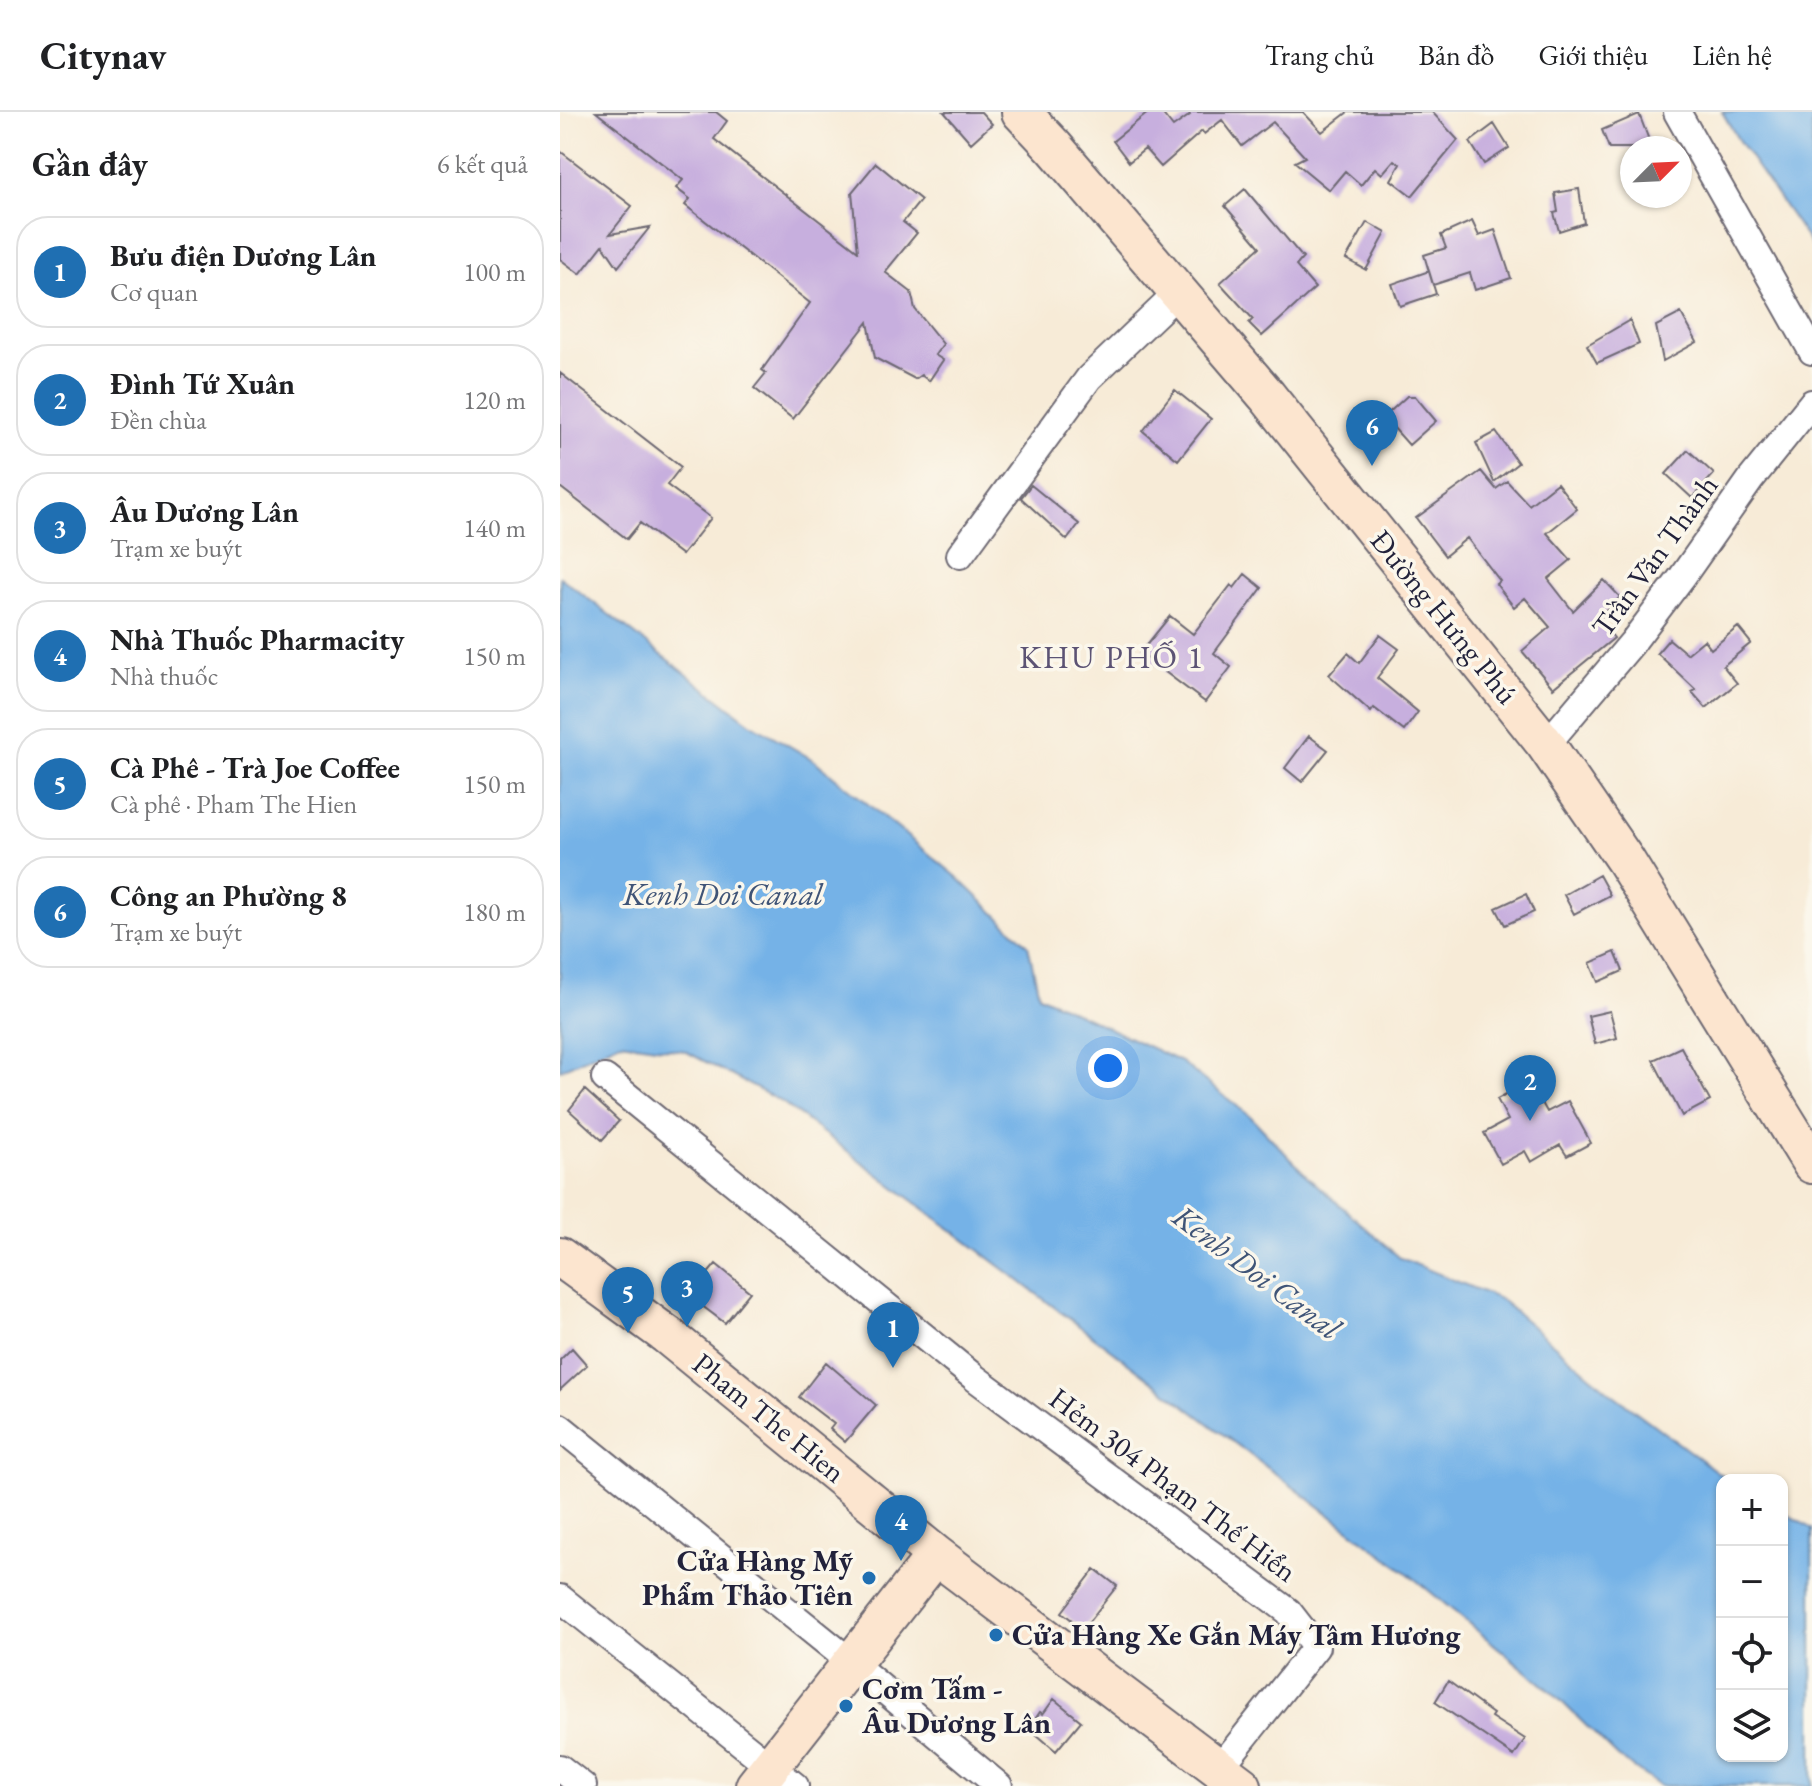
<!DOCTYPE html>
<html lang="vi">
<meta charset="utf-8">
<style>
:root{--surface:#fff;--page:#f2f2f2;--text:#202124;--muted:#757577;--line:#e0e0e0;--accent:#1f6fb2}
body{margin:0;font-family:"EB Garamond",serif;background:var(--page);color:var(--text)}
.controls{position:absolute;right:24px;bottom:24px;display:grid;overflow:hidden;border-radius:16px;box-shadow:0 2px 6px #0004}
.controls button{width:72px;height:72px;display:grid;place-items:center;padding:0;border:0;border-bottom:2px solid var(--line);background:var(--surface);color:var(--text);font:40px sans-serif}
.compass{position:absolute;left:1060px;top:24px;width:72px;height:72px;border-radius:50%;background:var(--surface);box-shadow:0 2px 6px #0004;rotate:66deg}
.you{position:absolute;left:548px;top:956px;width:28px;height:28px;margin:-20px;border:6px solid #fff;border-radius:50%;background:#1a73e8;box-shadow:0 0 0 12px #1a73e833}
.badge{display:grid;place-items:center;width:52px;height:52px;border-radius:50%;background:var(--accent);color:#fff;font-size:26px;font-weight:700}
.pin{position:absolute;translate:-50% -66px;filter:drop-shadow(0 2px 4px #0008)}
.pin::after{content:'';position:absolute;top:42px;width:28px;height:24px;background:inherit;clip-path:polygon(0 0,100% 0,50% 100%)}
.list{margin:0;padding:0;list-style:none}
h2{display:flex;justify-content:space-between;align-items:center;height:104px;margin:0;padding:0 32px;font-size:34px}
h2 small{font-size:26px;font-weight:400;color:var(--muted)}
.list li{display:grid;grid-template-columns:52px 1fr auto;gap:24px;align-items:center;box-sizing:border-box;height:112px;margin:0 16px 16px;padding:0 16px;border:2px solid var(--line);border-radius:32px}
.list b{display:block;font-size:30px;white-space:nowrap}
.list p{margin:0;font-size:26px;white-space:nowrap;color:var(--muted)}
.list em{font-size:26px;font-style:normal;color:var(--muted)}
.icon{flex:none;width:44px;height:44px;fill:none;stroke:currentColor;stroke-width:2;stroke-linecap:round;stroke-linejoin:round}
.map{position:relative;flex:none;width:1252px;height:1674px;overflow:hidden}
header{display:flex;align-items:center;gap:48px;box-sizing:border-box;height:112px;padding:0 40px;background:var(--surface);border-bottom:2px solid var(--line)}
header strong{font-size:38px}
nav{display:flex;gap:44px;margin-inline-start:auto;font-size:28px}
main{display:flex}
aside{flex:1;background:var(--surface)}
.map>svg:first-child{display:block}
.water{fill:#74b2e7;stroke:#4b6a91;stroke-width:2}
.building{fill:#c7afde}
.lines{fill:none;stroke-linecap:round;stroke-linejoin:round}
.street-casing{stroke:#6d6872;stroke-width:30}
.secondary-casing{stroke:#6d6872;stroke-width:42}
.street{stroke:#fff;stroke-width:26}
.secondary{stroke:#fce5cf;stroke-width:38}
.poi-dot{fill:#1f6fb2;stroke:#fbf7ec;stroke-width:3}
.labels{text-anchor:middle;stroke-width:7;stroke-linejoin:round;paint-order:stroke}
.street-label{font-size:30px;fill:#22223b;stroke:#fbf7ec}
.poi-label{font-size:30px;font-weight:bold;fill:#22223b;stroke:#fbf7ec;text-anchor:start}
.neighbourhood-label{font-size:32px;letter-spacing:2px;fill:#5c5374;stroke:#fbf7ec}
.water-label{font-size:32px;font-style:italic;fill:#3f5477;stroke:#fbf7ec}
</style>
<header>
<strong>Citynav</strong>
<nav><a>Trang chủ</a><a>Bản đồ</a><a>Giới thiệu</a><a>Liên hệ</a></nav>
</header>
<main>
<aside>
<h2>Gần đây<small>6 kết quả</small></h2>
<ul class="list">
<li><span class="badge">1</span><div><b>Bưu điện Dương Lân</b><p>Cơ quan</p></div><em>100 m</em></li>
<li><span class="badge">2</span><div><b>Đình Tứ Xuân</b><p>Đền chùa</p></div><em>120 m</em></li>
<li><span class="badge">3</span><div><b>Âu Dương Lân</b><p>Trạm xe buýt</p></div><em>140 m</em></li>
<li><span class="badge">4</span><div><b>Nhà Thuốc Pharmacity</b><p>Nhà thuốc</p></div><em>150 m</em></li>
<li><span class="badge">5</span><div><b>Cà Phê - Trà Joe Coffee</b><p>Cà phê · Pham The Hien</p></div><em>150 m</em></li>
<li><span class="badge">6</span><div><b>Công an Phường 8</b><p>Trạm xe buýt</p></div><em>180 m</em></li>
</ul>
</aside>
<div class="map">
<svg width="1252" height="1674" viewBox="0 0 1252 1674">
<rect width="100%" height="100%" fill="#fbf7ec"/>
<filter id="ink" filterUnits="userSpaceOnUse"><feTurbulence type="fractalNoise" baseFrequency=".0125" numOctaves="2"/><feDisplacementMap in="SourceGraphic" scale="16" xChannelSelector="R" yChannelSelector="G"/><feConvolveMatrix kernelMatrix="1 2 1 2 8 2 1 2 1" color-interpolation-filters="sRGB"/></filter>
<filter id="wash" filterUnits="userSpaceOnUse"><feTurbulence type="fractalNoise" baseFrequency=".006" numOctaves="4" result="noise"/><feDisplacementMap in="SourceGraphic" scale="32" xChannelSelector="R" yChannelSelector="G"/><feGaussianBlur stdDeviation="1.8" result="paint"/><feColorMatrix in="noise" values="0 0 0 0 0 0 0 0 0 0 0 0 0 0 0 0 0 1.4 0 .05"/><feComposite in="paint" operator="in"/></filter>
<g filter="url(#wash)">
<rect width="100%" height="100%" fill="#f7ebd7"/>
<path class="water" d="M 1162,0 L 1252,0 L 1252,134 L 1179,29 Z
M 0,465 L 189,610 L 255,649 L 396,764 L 468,833 L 479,883 L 621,950 L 691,1005 L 747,1064 L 840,1146 L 940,1187 L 1051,1281 L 1168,1368 L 1162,1368 L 1162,1644 L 1222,1644 L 1222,1399 L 1252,1417 L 1252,1674 L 1100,1674 L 1058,1645 L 993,1581 L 850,1463 L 222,990 L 125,939 L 60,930 L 0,958 Z"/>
<g id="blocks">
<path class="building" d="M 36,0 L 156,0 L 167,9 L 154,27 L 298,139 L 292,80 L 316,51 L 361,88 L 343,110 L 357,121 L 325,160 L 351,180 L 355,197 L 383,232 L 375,243 L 383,248 L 369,269 L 361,263 L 355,267 L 315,246 L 308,210 L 233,307 L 194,276 L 206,261 L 202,258 L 250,191 L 125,93 L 130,87 L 116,76 L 123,68 Z
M 384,0 L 421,0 L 432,12 L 411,31 Z
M 589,0 L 601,0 L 613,15 L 630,3 L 628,0 L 743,0 L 762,20 L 788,0 L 872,0 L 898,28 L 852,84 L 831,68 L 840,52 L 834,48 L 822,62 L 815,56 L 801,73 L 785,59 L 769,78 L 735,50 L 745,45 L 713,10 L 682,34 L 662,8 L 644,22 L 642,19 L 601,55 L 585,37 L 569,50 L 553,29 Z
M 1079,2 L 1092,36 L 1049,36 L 1042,18 Z
M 934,12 L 949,36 L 924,52 L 910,30 Z
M 0,39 L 72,94 L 50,122 L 90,115 L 58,155 L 43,133 L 20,162 L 0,147 Z
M 685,77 L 743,146 L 736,154 L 755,176 L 702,224 L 689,211 L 693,207 L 660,171 L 700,135 L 665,94 Z
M 1019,77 L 1024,111 L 999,119 L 994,101 L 998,100 L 995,81 Z
M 912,109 L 919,124 L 935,118 L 951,166 L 915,178 L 910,161 L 873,173 L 864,143 L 886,136 L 881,123 Z
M 807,110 L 826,121 L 806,158 L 786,147 Z
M 869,159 L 876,182 L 840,194 L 832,172 Z
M 1121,201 L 1137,230 L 1103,249 L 1096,214 Z
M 1070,208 L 1079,232 L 1037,251 L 1027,233 Z
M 0,261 L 121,355 L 107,373 L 151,406 L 122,443 L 80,411 L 67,427 L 0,375 Z
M 615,278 L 651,307 L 618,348 L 583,319 Z
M 847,284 L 855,284 L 876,309 L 849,333 L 824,305 Z
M 936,320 L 958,351 L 934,370 L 916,331 Z
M 1128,338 L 1154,362 L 1132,386 L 1106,362 Z
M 921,359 L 936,377 L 947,369 L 969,393 L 997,371 L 1017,397 L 987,421 L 1011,448 L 988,467 L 1013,499 L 1044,468 L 1060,485 L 1039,507 L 1054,526 L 993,576 L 962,539 L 990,515 L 965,486 L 954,495 L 936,472 L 940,469 L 907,426 L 885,444 L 856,406 Z
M 471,373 L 519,412 L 507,428 L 461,386 Z
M 685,462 L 702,476 L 654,541 L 671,555 L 645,590 L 580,541 L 610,504 L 633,522 L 671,473 L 674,476 Z
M 1178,515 L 1191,531 L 1163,554 L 1177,571 L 1146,596 L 1132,580 L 1136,578 L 1097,541 L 1109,527 L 1127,542 L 1144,528 L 1151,537 Z
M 820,523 L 839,537 L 817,566 L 858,600 L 844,619 L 814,596 L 811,600 L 769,563 L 788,541 L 799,551 Z
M 749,624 L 768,638 L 742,670 L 725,656 Z
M 1039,763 L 1050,783 L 1014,802 L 1004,783 Z
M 966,782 L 974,800 L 945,813 L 936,796 Z
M 1055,840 L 1063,859 L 1038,870 L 1030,851 Z
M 1050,899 L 1057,926 L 1035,932 L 1028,904 Z
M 1121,935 L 1150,989 L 1122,1004 L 1093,948 Z
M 970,969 L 987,1000 L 1008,989 L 1031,1031 L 1007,1044 L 1000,1033 L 971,1050 L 965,1039 L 941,1052 L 924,1021 L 948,1008 L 937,987 Z
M 25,978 L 59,1009 L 42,1028 L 9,998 Z
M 156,1152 L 190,1180 L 165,1211 L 129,1184 Z
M 12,1236 L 27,1253 L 0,1278 L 0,1248 Z
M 266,1250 L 316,1293 L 285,1330 L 270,1317 L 274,1312 L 239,1285 Z
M 535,1457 L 557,1474 L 523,1517 L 502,1500 Z
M 888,1569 L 933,1602 L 931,1605 L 965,1627 L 954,1644 L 875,1590 Z
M 494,1587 L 521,1609 L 496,1639 L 469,1616 L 480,1600 L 483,1602 Z"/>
</g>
</g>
<g filter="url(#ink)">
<use href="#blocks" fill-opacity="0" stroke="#6d6872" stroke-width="2"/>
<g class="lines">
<g class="street-casing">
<path id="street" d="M 1117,0 L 1252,239
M 400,443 L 529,266 L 619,180
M 986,633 L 1072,531 L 1122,465 L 1191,367 L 1252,291
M 45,966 L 415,1266 L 728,1499 L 756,1535 L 659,1657
M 0,1315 L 292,1551 L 439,1674
M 0,1486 L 235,1674
M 0,1656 L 23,1674"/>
</g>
<g class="secondary-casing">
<path id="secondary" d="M 461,0 L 494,35 L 707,284 L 986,633 L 1065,748 L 1252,1052
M 0,1145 L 107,1223 L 376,1443 L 682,1674
M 195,1674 L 376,1443"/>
</g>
<use href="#street" class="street"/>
<use href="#secondary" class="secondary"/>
</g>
</g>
<g class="poi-dot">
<circle cx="309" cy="1466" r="8"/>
<circle cx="436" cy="1523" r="8"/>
<circle cx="286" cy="1594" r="8"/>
</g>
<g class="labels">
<g class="street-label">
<text transform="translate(1095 444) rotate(-54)" y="10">Trần Văn Thành</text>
<text transform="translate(884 505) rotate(51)" y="10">Đường Hưng Phú</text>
<text transform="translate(209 1306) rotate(39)" y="10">Pham The Hien</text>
<text transform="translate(613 1373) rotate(37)" y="10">Hẻm 304 Phạm Thế Hiển</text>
</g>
<g class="poi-label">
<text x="293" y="1459" text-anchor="end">Cửa Hàng Mỹ<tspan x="293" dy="34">Phẩm Thảo Tiên</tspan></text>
<text x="452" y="1533">Cửa Hàng Xe Gắn Máy Tâm Hương</text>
<text x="302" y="1587">Cơm Tấm -<tspan x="302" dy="34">Âu Dương Lân</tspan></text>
</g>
<g class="neighbourhood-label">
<text x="552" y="556">KHU PHỐ 1</text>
</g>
<g class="water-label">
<text x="163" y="793">Kenh Doi Canal</text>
<text transform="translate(697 1160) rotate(37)" y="11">Kenh Doi Canal</text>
</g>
</g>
</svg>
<div class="controls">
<button>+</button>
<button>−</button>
<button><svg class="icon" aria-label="locate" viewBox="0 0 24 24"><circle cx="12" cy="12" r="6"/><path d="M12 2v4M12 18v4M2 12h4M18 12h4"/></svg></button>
<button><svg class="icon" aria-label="layers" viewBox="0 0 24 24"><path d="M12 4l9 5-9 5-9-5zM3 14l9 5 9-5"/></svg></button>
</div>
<svg class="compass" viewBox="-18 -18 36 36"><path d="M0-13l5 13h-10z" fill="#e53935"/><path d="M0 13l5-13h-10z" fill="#757577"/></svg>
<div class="you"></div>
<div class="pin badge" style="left:333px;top:1256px">1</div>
<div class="pin badge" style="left:970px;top:1009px">2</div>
<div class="pin badge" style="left:127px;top:1215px">3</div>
<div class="pin badge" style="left:341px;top:1449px">4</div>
<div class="pin badge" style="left:68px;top:1221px">5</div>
<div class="pin badge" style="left:812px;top:354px">6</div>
</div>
</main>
